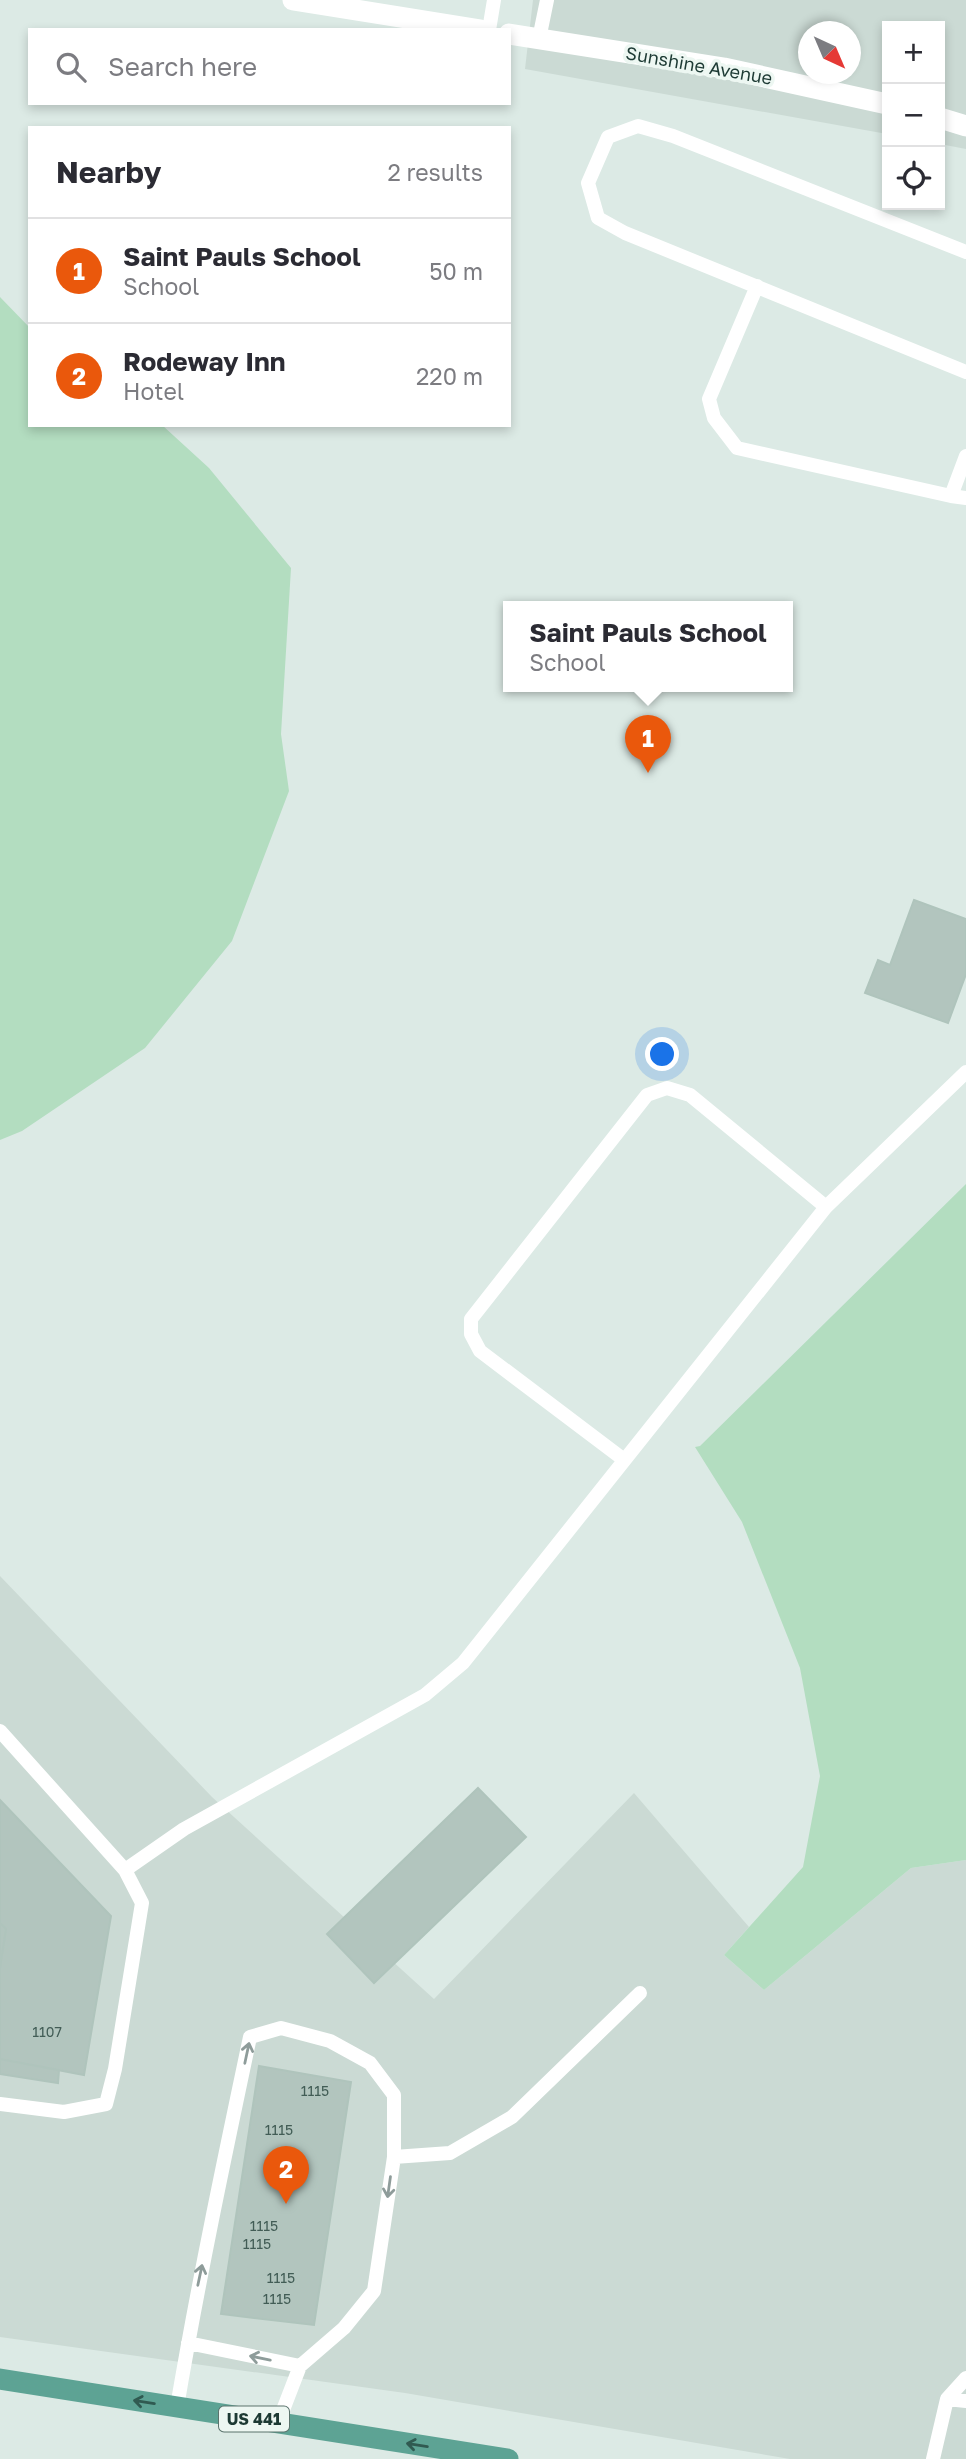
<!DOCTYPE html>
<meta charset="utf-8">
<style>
:root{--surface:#fff;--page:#f2f2f3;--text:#2b2b33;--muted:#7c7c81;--line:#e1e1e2;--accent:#ea580c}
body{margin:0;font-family:"Golos Text",sans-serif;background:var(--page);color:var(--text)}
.controls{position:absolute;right:21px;top:21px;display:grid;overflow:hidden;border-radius:0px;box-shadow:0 4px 10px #0003}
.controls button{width:63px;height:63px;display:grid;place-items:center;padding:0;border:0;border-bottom:2px solid var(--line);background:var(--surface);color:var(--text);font:35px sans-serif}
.compass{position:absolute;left:798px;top:21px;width:63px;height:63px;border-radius:50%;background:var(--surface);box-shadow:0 4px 10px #0003;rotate:136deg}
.you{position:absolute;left:663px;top:1055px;width:24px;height:24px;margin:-18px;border:5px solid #fff;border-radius:50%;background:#1a73e8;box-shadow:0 0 0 10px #1a73e833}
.badge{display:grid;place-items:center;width:46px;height:46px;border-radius:50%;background:var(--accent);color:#fff;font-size:23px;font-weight:700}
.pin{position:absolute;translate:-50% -58px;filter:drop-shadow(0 2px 4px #0008)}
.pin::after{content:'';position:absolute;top:37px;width:24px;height:21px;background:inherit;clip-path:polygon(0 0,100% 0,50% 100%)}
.popup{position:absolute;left:503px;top:601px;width:290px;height:91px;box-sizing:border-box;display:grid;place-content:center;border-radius:0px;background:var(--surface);filter:drop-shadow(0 2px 5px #0005);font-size:23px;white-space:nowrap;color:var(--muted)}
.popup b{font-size:26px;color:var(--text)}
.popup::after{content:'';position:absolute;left:50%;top:100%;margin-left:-14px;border:14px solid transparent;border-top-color:var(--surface)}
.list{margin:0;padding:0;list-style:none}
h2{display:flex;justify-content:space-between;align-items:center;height:91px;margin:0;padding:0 28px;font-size:30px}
h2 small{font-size:23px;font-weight:400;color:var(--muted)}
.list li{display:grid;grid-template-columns:46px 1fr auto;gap:21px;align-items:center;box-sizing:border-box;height:105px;padding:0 28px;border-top:2px solid var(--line)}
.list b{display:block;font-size:26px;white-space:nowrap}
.list p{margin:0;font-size:23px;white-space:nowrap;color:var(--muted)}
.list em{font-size:23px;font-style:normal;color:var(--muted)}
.icon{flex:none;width:38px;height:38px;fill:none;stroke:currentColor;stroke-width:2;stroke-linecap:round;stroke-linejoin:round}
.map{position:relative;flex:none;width:966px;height:2459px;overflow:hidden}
.search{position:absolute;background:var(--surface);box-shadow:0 4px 10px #0003;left:28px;top:28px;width:483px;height:77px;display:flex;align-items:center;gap:18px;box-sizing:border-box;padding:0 24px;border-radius:0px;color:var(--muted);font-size:26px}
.panel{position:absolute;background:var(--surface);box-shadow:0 4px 10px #0003;left:28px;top:126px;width:483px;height:301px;border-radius:0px}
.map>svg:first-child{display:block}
.built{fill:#cbdad4;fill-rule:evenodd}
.green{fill:#b3ddc0}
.building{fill:#b2c5be;stroke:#afc4bc;stroke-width:2}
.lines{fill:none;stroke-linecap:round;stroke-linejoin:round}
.lane{stroke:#fff;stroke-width:14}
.street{stroke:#fff;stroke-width:21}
.primary{stroke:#5da394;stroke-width:21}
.oneway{stroke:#8e9c9a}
.oneway2{stroke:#305a51}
.labels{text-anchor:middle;stroke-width:7;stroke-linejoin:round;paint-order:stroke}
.number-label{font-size:14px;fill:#425d56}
.shield{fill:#edf7f2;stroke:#5b736d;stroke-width:2}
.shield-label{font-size:16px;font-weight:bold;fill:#1d3a34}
.street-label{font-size:18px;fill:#1d3a34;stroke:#edf7f2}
</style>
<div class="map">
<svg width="966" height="2459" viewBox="0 0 966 2459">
<rect width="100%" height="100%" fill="#dceae5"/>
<path class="built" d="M 533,0 L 966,0 L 966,149 L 940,144 L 940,26 L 887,26 L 887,134 L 525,69 ZM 808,32 L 850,32 L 850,74 L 808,74 Z
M 0,1576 L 212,1797 L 434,1999 L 634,1793 L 749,1927 L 724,1955 L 764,1990 L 911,1868 L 966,1860 L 966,2459 L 790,2459 L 405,2393 L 0,2337 Z"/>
<path class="green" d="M 0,297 L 30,328 L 30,425 L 162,425 L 209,468 L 291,568 L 281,734 L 289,791 L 232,941 L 145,1048 L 22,1131 L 0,1140 Z
M 966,1184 L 966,1860 L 911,1868 L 764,1990 L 724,1955 L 803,1867 L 820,1776 L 800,1668 L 742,1522 L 695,1447 L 700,1446 Z"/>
<path class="building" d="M 914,900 L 966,919 L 966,974 L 948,1023 L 865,993 L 878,960 L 890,965 Z
M 478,1788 L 526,1837 L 374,1983 L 327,1934 Z
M 0,1800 L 111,1916 L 84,2075 L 0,2059 L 0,1968 L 6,1929 L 0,1923 Z
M 0,1923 L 6,1929 L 0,1968 Z
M 0,2059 L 59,2070 L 58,2083 L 0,2074 Z
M 259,2066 L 351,2082 L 314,2325 L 221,2314 Z"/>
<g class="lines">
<path class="lane" d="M 489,30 L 494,0
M 539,39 L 547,0
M 966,252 L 673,136 L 638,126 L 608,137 L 588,183 L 598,218 L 625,233 L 966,372
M 757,286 L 709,399 L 714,418 L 737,448 L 951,496 L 966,456
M 951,496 L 966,498
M 623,1459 L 480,1351 L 471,1334 L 471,1319 L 647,1095 L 667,1088 L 690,1095 L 826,1207
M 0,1731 L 125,1870 L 142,1903 L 115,2069 L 106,2104 L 64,2112 L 0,2104
M 125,1870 L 184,1829 L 425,1695 L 463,1663 L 826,1207 L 966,1072
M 394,2157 L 450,2153 L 512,2117 L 640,1993
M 947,2399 L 966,2378
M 177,2407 C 198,2283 224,2160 250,2037 L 281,2028 L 330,2041 L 370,2063 L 394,2095 L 394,2157 L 374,2291 L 344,2328 L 300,2366 L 188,2343
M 278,2423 L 300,2366
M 933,2459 L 947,2399 L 966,2401"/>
<path class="street" d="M 293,0 L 481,30
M 509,34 L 724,68 L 887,104
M 940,118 L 966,126"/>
<path class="primary" d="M 0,2379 L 508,2459"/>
</g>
<defs><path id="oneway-shaft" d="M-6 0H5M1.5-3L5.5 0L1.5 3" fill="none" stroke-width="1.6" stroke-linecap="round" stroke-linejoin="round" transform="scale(1.75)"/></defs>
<g class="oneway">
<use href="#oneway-shaft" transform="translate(247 2053) rotate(-78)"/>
<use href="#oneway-shaft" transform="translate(389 2187) rotate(98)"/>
<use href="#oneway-shaft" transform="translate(200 2275) rotate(-78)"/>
<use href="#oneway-shaft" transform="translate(260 2358) rotate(-168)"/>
</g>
<g class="oneway2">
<use href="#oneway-shaft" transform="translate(144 2402) rotate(-171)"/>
<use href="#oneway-shaft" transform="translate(417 2445) rotate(-171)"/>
</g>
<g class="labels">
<g class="number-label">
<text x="47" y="2037">1107</text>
<text x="315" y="2096">1115</text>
<text x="279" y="2135">1115</text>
<text x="264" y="2231">1115</text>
<text x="257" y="2249">1115</text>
<text x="281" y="2283">1115</text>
<text x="277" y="2304">1115</text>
</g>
<rect class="shield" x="219" y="2406.5" width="70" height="25" rx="5"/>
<g class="shield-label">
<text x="254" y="2425">US 441</text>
</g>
<g class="street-label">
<text transform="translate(699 66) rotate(10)" y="6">Sunshine Avenue</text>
</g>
</g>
</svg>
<div class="controls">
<button>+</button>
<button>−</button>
<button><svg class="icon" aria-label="locate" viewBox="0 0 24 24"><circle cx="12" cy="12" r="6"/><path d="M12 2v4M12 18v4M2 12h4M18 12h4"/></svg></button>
</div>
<svg class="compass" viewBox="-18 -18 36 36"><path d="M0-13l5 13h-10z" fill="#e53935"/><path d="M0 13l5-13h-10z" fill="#7c7c81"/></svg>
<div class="you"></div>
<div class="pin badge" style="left:648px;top:773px">1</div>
<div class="popup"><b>Saint Pauls School</b>School</div>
<div class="pin badge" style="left:286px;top:2204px">2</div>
<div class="search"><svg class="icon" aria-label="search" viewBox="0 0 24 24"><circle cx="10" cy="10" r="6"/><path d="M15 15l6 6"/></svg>Search here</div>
<section class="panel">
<h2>Nearby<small>2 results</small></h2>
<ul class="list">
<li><span class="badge">1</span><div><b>Saint Pauls School</b><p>School</p></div><em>50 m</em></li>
<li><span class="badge">2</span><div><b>Rodeway Inn</b><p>Hotel</p></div><em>220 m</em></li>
</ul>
</section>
</div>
